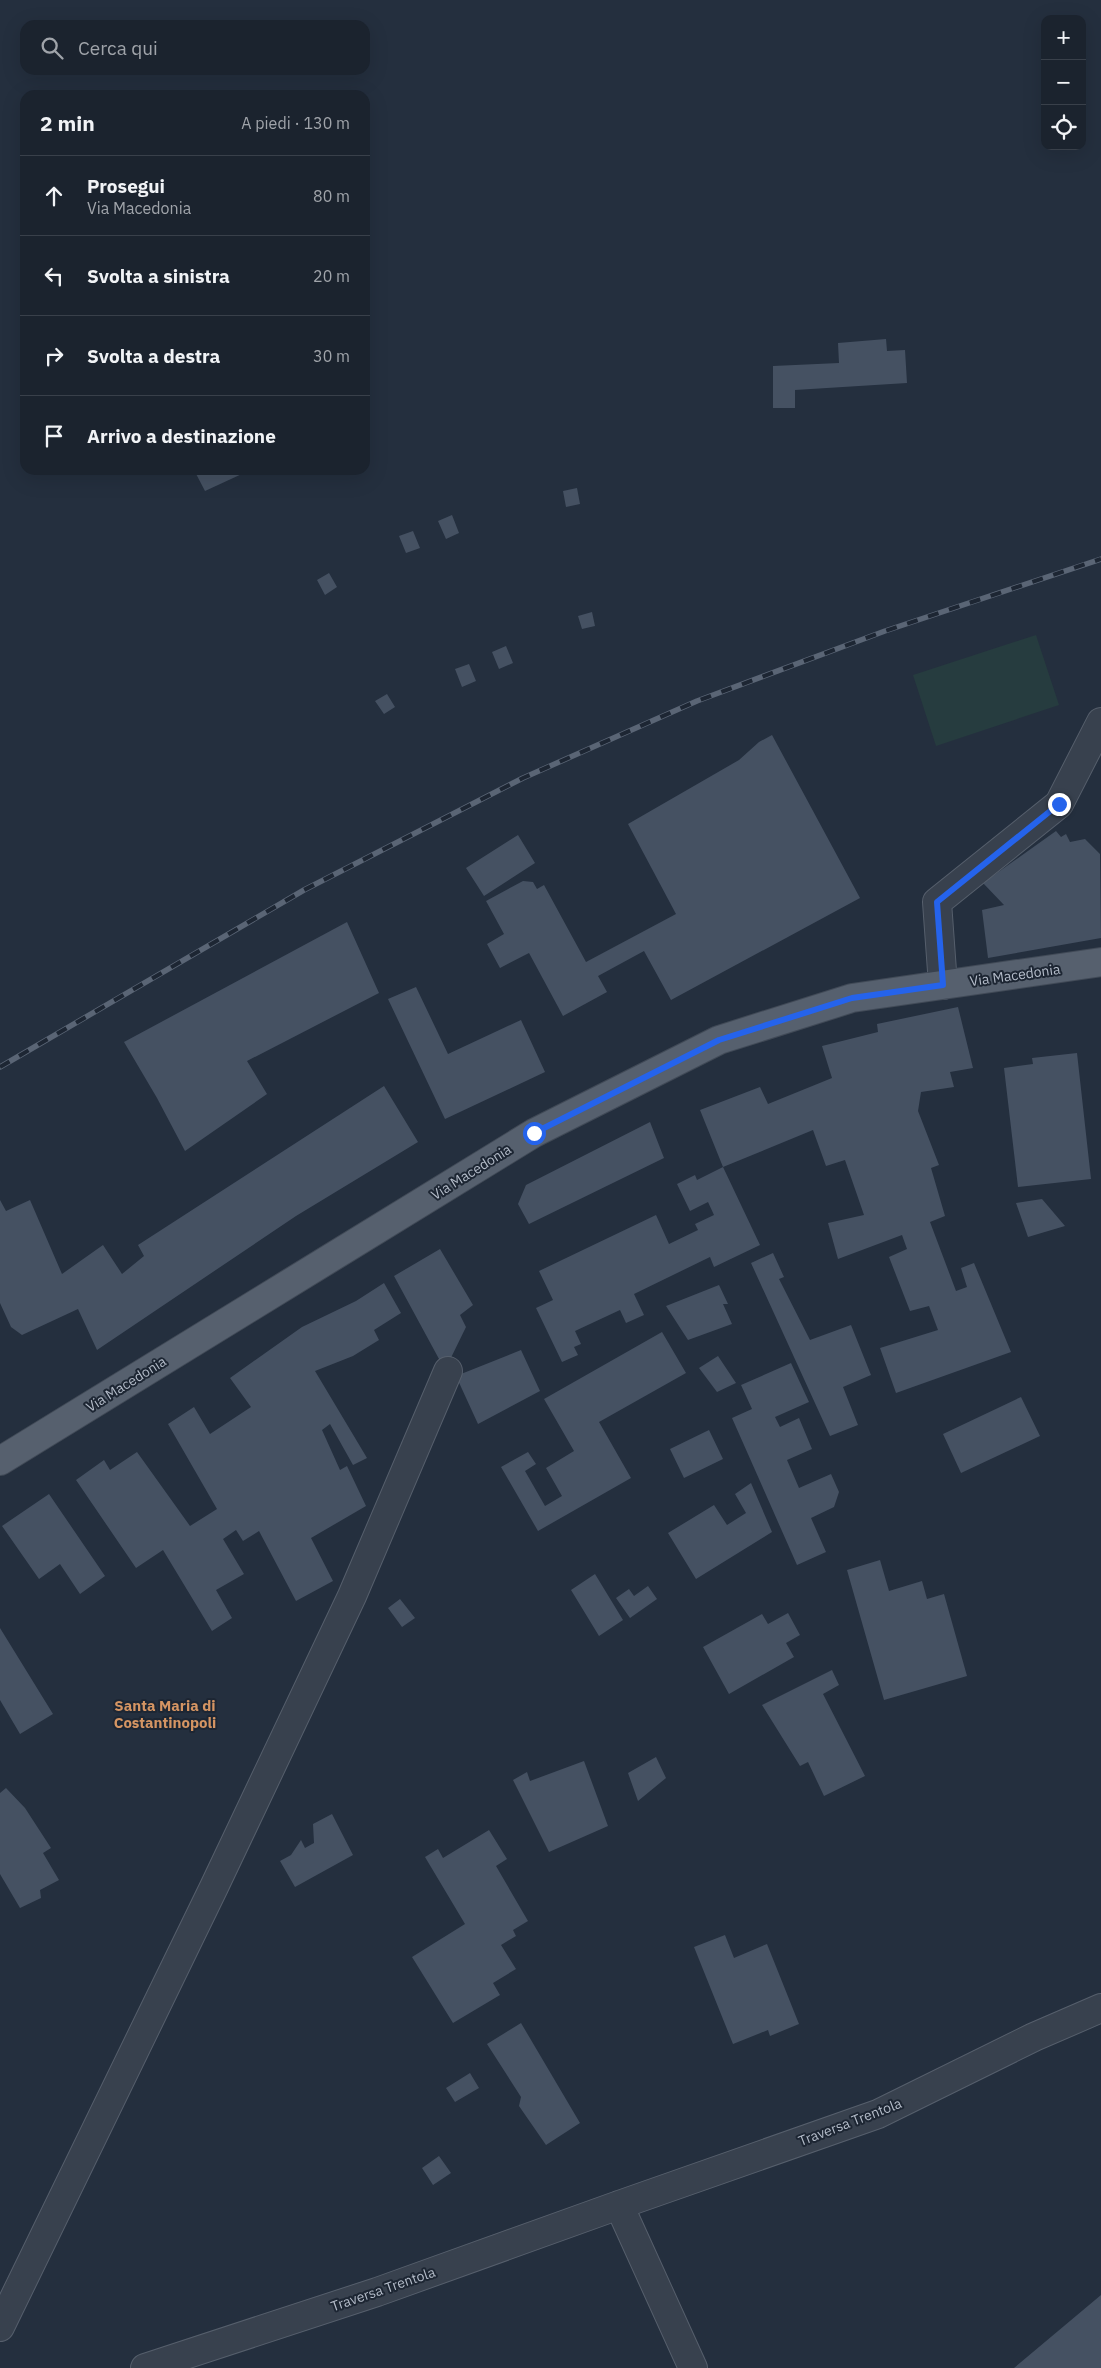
<!DOCTYPE html>
<html lang="it">
<meta charset="utf-8">
<style>
:root{--surface:#1b232e;--page:#282f3a;--text:#f1f3f6;--muted:#a0a4aa;--line:#39404a}
body{margin:0;font-family:"IBM Plex Sans",sans-serif;background:var(--page);color:var(--text)}
.controls{position:absolute;right:15px;top:15px;display:grid;overflow:hidden;border-radius:10px;box-shadow:0 5px 20px #0002}
.controls button{width:45px;height:45px;display:grid;place-items:center;padding:0;border:0;border-bottom:1px solid var(--line);background:var(--surface);color:var(--text);font:25px sans-serif}
.stop{position:absolute;width:15px;height:15px;margin:-11px;border:4px solid #2563eb;border-radius:50%;background:#fff}
.stop.end{background:#2563eb;border-color:#fff;box-shadow:0 1px 5px #0008}
.list{margin:0;padding:0;list-style:none}
h2{display:flex;justify-content:space-between;align-items:center;height:65px;margin:0;padding:0 20px;font-size:21px}
h2 small{font-size:16px;font-weight:400;color:var(--muted)}
.list li{display:grid;grid-template-columns:32px 1fr auto;gap:15px;align-items:center;box-sizing:border-box;height:80px;padding:0 20px;border-top:1px solid var(--line)}
.list b{display:block;font-size:19px;white-space:nowrap}
.list p{margin:0;font-size:16px;white-space:nowrap;color:var(--muted)}
.list em{font-size:16px;font-style:normal;color:var(--muted)}
.icon{flex:none;width:28px;height:28px;fill:none;stroke:currentColor;stroke-width:2;stroke-linecap:round;stroke-linejoin:round}
.map{position:relative;flex:none;width:1101px;height:2368px;overflow:hidden}
.search{position:absolute;background:var(--surface);box-shadow:0 5px 20px #0002;left:20px;top:20px;width:350px;height:55px;display:flex;align-items:center;gap:12px;box-sizing:border-box;padding:0 18px;border-radius:15px;color:var(--muted);font-size:19px}
.panel{position:absolute;background:var(--surface);box-shadow:0 5px 20px #0002;left:20px;top:90px;width:350px;height:385px;border-radius:15px}
.map>svg:first-child{display:block}
.green{fill:#263c3f}
.building{fill:#455162}
.lines{fill:none;stroke-linecap:round;stroke-linejoin:round}
.minor-casing{stroke:#565f6c;stroke-width:30}
.major-casing{stroke:#414a57;stroke-width:30}
.minor{stroke:#38414e;stroke-width:28}
.major{stroke:#56606e;stroke-width:28}
.rail-casing{stroke:#5a6575;stroke-width:5.5}
.rail{stroke:#1d2633;stroke-width:4;stroke-dasharray:11;stroke-linecap:butt}
.route{stroke:#2563eb;stroke-width:6}
.labels{text-anchor:middle;stroke-width:4;stroke-linejoin:round;paint-order:stroke}
.street-label{font-size:14px;fill:#b4bcc9;stroke:#1d2633}
.neighbourhood-label{font-size:15px;font-weight:bold;fill:#d59563;stroke:#1d2633}
</style>
<div class="map">
<svg width="1101" height="2368" viewBox="0 0 1101 2368">
<rect width="100%" height="100%" fill="#242f3e"/>
<path class="green" d="M 1036,635 L 1059,705 L 936,746 L 913,675 Z"/>
<path class="building" d="M 886,339 L 887,351 L 905,350 L 907,383 L 795,390 L 795,408 L 773,408 L 773,366 L 839,363 L 838,343 Z
M 194,470 L 242,470 L 244,473 L 205,491 Z
M 577,488 L 580,504 L 566,507 L 563,491 Z
M 452,515 L 459,533 L 446,539 L 438,521 Z
M 413,531 L 420,548 L 406,553 L 399,536 Z
M 329,573 L 337,587 L 325,595 L 317,580 Z
M 592,612 L 595,626 L 582,629 L 578,616 Z
M 506,646 L 513,663 L 499,669 L 492,652 Z
M 469,664 L 476,681 L 462,687 L 455,669 Z
M 387,694 L 395,707 L 384,714 L 375,701 Z
M 772,735 L 860,898 L 671,1000 L 644,951 L 598,976 L 607,992 L 563,1016 L 529,953 L 500,968 L 487,944 L 504,934 L 486,901 L 523,881 L 533,882 L 537,889 L 544,885 L 586,962 L 676,914 L 628,824 L 739,760 L 759,742 Z
M 1056,831 L 1061,837 L 1066,834 L 1070,842 L 1085,839 L 1100,854 L 1101,938 L 988,958 L 982,910 L 1004,905 L 983,883 Z
M 518,835 L 535,863 L 484,896 L 466,868 Z
M 347,922 L 379,993 L 247,1061 L 267,1094 L 185,1151 L 157,1098 L 124,1042 Z
M 416,987 L 448,1054 L 521,1020 L 545,1072 L 445,1119 L 388,999 Z
M 958,1007 L 973,1068 L 950,1072 L 954,1087 L 921,1092 L 918,1111 L 939,1165 L 931,1168 L 945,1216 L 930,1222 L 956,1291 L 967,1287 L 961,1268 L 974,1263 L 1011,1352 L 896,1393 L 880,1348 L 938,1330 L 929,1306 L 910,1311 L 889,1257 L 907,1249 L 902,1235 L 838,1259 L 828,1223 L 864,1215 L 845,1160 L 826,1166 L 813,1130 L 723,1167 L 760,1245 L 714,1267 L 710,1257 L 634,1294 L 644,1315 L 626,1323 L 620,1310 L 575,1331 L 581,1344 L 574,1347 L 578,1355 L 562,1362 L 536,1308 L 553,1300 L 539,1271 L 656,1215 L 669,1244 L 698,1230 L 695,1224 L 714,1215 L 708,1202 L 690,1211 L 677,1184 L 695,1175 L 697,1180 L 723,1167 L 700,1110 L 760,1087 L 768,1104 L 832,1078 L 822,1046 L 878,1032 L 877,1024 Z
M 1077,1053 L 1091,1179 L 1018,1187 L 1004,1068 L 1033,1064 L 1032,1058 Z
M 384,1086 L 418,1142 L 296,1216 L 97,1350 L 78,1309 L 22,1335 L 11,1327 L 0,1303 L 0,1200 L 6,1211 L 30,1200 L 62,1274 L 103,1245 L 122,1274 L 144,1256 L 138,1245 Z
M 650,1122 L 664,1158 L 529,1224 L 518,1204 L 526,1185 Z
M 1042,1199 L 1065,1226 L 1028,1237 L 1016,1203 Z
M 440,1249 L 473,1305 L 460,1315 L 466,1327 L 445,1370 L 394,1276 Z
M 773,1253 L 784,1277 L 779,1279 L 810,1340 L 851,1325 L 871,1375 L 843,1387 L 858,1425 L 830,1436 L 751,1263 Z
M 384,1283 L 401,1313 L 374,1330 L 379,1340 L 353,1356 L 315,1371 L 367,1458 L 353,1465 L 330,1424 L 322,1430 L 340,1470 L 347,1466 L 366,1506 L 311,1538 L 333,1581 L 296,1601 L 259,1531 L 243,1541 L 236,1530 L 223,1539 L 244,1574 L 216,1590 L 232,1618 L 212,1631 L 163,1550 L 136,1568 L 76,1480 L 104,1460 L 110,1470 L 137,1452 L 190,1526 L 217,1509 L 168,1424 L 194,1407 L 210,1434 L 251,1407 L 230,1378 L 302,1327 L 356,1301 Z
M 719,1285 L 728,1304 L 723,1304 L 732,1324 L 688,1340 L 666,1306 Z
M 662,1332 L 686,1373 L 599,1422 L 631,1478 L 538,1531 L 501,1467 L 528,1452 L 536,1464 L 525,1471 L 545,1506 L 562,1496 L 546,1468 L 574,1451 L 544,1399 Z
M 521,1350 L 540,1391 L 478,1424 L 456,1376 Z
M 718,1356 L 736,1383 L 717,1392 L 699,1368 Z
M 791,1363 L 809,1402 L 775,1417 L 780,1427 L 799,1418 L 812,1449 L 787,1460 L 799,1488 L 831,1474 L 839,1492 L 834,1507 L 811,1518 L 826,1552 L 797,1565 L 732,1418 L 752,1409 L 741,1385 Z
M 1021,1397 L 1040,1436 L 961,1473 L 943,1434 Z
M 709,1430 L 723,1459 L 684,1478 L 670,1449 Z
M 751,1483 L 772,1532 L 696,1579 L 668,1533 L 714,1505 L 727,1525 L 746,1513 L 735,1494 Z
M 49,1494 L 105,1576 L 80,1594 L 60,1564 L 39,1579 L 2,1526 Z
M 880,1560 L 889,1591 L 922,1581 L 927,1599 L 944,1594 L 967,1676 L 884,1700 L 847,1570 Z
M 595,1574 L 623,1620 L 599,1636 L 571,1590 Z
M 648,1586 L 657,1599 L 630,1618 L 616,1598 L 629,1589 L 634,1596 Z
M 400,1599 L 415,1618 L 402,1627 L 388,1608 Z
M 788,1613 L 800,1635 L 786,1643 L 794,1657 L 729,1694 L 703,1647 L 762,1614 L 768,1624 Z
M 0,1628 L 53,1714 L 20,1734 L 0,1700 Z
M 832,1670 L 839,1685 L 823,1694 L 865,1776 L 824,1796 L 808,1762 L 800,1766 L 762,1705 Z
M 656,1757 L 666,1778 L 638,1801 L 628,1773 Z
M 584,1761 L 608,1826 L 549,1852 L 513,1780 L 527,1772 L 530,1781 Z
M 6,1788 L 25,1808 L 51,1848 L 43,1853 L 59,1880 L 40,1890 L 41,1898 L 20,1908 L 0,1874 L 0,1793 Z
M 332,1814 L 353,1855 L 295,1887 L 280,1861 L 291,1855 L 301,1840 L 305,1848 L 314,1843 L 313,1824 Z
M 489,1830 L 507,1859 L 496,1866 L 528,1921 L 513,1930 L 516,1936 L 501,1945 L 516,1969 L 493,1983 L 500,1995 L 453,2023 L 412,1957 L 465,1924 L 425,1857 L 438,1849 L 443,1858 Z
M 725,1935 L 734,1958 L 767,1944 L 799,2024 L 770,2036 L 768,2030 L 733,2044 L 694,1947 Z
M 521,2023 L 580,2123 L 546,2145 L 519,2106 L 521,2097 L 487,2044 Z
M 470,2073 L 479,2088 L 455,2102 L 446,2088 Z
M 439,2156 L 451,2173 L 433,2185 L 422,2168 Z
M 1101,2295 L 1101,2368 L 1014,2368 Z"/>
<g class="lines">
<g class="minor-casing">
<path id="minor" d="M 943,985 L 937,902 L 1059,804 L 1101,722
M 619,2205 L 693,2368
M 0,2327 L 214,1887 L 352,1596 L 448,1371
M 145,2368 L 377,2292 L 619,2205 L 878,2114 L 1034,2037 L 1101,2008"/>
</g>
<g class="major-casing">
<path id="major" d="M 0,1461 L 534,1133 L 719,1040 L 852,998 L 1101,962"/>
</g>
<use href="#minor" class="minor"/>
<use href="#major" class="major"/>
<g class="rail-casing">
<path id="rail" d="M 0,1067 L 304,890 L 523,778 L 697,701 L 885,631 L 1101,559"/>
</g>
<use href="#rail" class="rail"/>
</g>
<g class="lines">
<path class="route" d="M 534,1133 L 719,1040 L 852,998 L 943,985 L 937,902 L 1059,804"/>
</g>
<g class="labels">
<g class="street-label">
<text transform="translate(1015 975) rotate(-8)" y="5">Via Macedonia</text>
<text transform="translate(471 1172) rotate(-32)" y="5">Via Macedonia</text>
<text transform="translate(126 1384) rotate(-32)" y="5">Via Macedonia</text>
<text transform="translate(850 2122) rotate(-21)" y="5">Traversa Trentola</text>
<text transform="translate(383 2289) rotate(-19)" y="5">Traversa Trentola</text>
</g>
<g class="neighbourhood-label">
<text x="165" y="1711">Santa Maria di<tspan x="165" dy="17">Costantinopoli</tspan></text>
</g>
</g>
</svg>
<div class="controls">
<button>+</button>
<button>−</button>
<button><svg class="icon" aria-label="locate" viewBox="0 0 24 24"><circle cx="12" cy="12" r="6"/><path d="M12 2v4M12 18v4M2 12h4M18 12h4"/></svg></button>
</div>
<div class="stop" style="left:534px;top:1133px"></div>
<div class="stop end" style="left:1059px;top:804px"></div>
<div class="search"><svg class="icon" aria-label="search" viewBox="0 0 24 24"><circle cx="10" cy="10" r="6"/><path d="M15 15l6 6"/></svg>Cerca qui</div>
<section class="panel">
<h2>2 min<small>A piedi · 130 m</small></h2>
<ul class="list">
<li><svg class="icon" aria-label="ahead" viewBox="0 0 24 24"><path d="M12 20V5M6 11l6-6 6 6"/></svg><div><b>Prosegui</b><p>Via Macedonia</p></div><em>80 m</em></li>
<li><svg class="icon" aria-label="left" viewBox="0 0 24 24"><path d="M17 20v-9H6M10 6l-5 5 5 5"/></svg><div><b>Svolta a sinistra</b></div><em>20 m</em></li>
<li><svg class="icon" aria-label="right" viewBox="0 0 24 24"><path d="M7 20v-9h11M14 6l5 5-5 5"/></svg><div><b>Svolta a destra</b></div><em>30 m</em></li>
<li><svg class="icon" aria-label="arrive" viewBox="0 0 24 24"><path d="M6 21V4h12l-3 4 3 4H6"/></svg><div><b>Arrivo a destinazione</b></div></li>
</ul>
</section>
</div>
